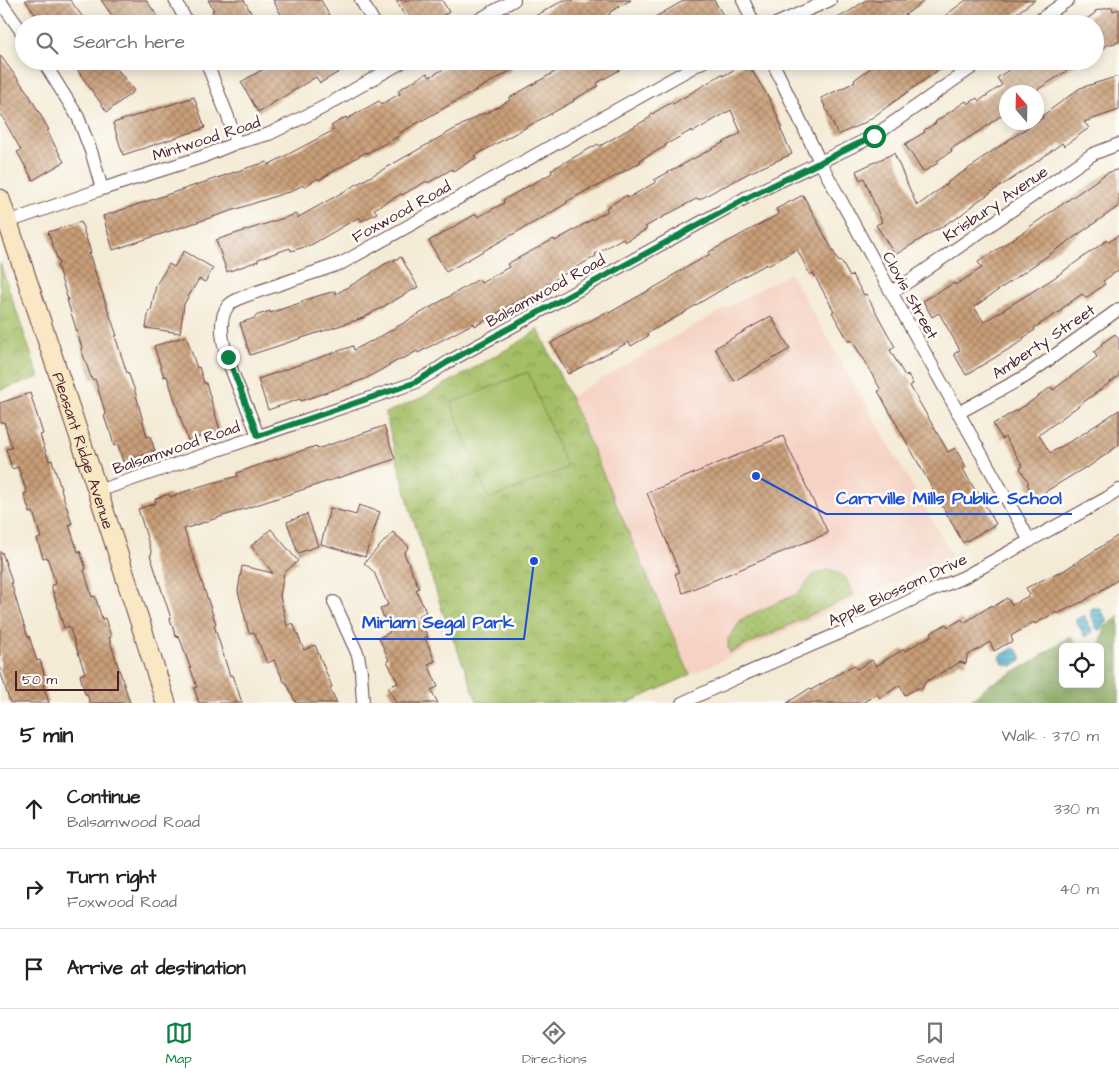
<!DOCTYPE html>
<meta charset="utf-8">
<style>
:root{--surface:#fff;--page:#f6f6f6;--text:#202124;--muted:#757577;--line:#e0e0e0;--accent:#0b8043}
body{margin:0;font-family:"Architects Daughter",sans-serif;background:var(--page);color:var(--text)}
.controls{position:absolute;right:15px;bottom:15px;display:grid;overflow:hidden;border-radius:8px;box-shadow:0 2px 12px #0003}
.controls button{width:45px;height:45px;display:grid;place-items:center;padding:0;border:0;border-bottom:1px solid var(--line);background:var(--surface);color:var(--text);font:25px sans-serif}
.compass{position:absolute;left:999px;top:85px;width:45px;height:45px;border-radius:50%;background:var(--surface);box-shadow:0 2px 12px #0003;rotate:340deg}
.scale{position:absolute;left:15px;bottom:12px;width:104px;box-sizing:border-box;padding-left:5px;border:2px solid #4a1f2b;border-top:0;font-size:14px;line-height:18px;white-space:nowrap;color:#4a1f2b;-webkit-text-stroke:4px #fdfcf7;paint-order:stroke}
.stop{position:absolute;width:15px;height:15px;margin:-11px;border:4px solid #0b8043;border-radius:50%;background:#fff}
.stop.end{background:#0b8043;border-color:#fff;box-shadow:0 1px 5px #0008}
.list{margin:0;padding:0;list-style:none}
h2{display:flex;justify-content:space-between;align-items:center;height:65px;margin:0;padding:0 20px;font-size:21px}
h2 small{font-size:16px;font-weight:400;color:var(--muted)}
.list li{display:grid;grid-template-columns:32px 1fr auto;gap:15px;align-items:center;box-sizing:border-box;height:80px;padding:0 20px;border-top:1px solid var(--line)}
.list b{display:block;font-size:19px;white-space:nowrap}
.list p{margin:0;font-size:16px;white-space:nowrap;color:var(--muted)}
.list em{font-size:16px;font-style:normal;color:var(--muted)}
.icon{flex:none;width:28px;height:28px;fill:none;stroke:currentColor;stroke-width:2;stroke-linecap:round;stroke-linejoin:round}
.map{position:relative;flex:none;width:1119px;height:703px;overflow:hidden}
.search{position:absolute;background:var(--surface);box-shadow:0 2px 12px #0003;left:15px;right:15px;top:15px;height:55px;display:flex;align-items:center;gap:12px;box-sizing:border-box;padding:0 18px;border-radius:28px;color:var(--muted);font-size:19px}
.sheet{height:305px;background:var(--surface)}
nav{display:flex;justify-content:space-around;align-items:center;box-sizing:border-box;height:70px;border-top:1px solid var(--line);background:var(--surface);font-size:14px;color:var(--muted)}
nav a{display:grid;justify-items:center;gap:2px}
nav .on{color:var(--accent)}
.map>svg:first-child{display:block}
.built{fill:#f5d2c3}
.grass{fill:url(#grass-dots);stroke:#766e48}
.forest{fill:url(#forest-crowns);stroke:#666242}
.park{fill:url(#park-crowns);stroke:#766e48}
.pitch{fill:#a3be64;stroke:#766e48}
.water{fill:url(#water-rules);stroke:#496679}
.building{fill:url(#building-cross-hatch)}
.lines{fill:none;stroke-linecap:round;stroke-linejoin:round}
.street-casing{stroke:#643e45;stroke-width:14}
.secondary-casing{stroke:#643e45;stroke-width:21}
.street{stroke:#fff;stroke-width:12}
.secondary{stroke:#fae7c3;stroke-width:19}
.route{stroke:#0b8043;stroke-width:6}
.labels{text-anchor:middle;stroke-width:5;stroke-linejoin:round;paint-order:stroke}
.street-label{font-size:16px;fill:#4a1f2b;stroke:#fdfcf7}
.leader{fill:none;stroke:#1d4ed8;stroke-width:2}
.callout-dot{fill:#1d4ed8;stroke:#fdfcf7;stroke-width:2}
.callout-label{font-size:18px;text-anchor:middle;font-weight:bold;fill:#1d4ed8;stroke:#fdfcf7;stroke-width:5;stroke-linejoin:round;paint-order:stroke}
</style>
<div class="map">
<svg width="1119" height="703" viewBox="0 0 1119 703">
<defs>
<pattern id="grass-dots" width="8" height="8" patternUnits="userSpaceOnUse" patternTransform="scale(1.25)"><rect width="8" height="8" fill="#a3be64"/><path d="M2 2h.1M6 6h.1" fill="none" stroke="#879a53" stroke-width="1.8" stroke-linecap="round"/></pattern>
<pattern id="forest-crowns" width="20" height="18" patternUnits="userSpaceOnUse" patternTransform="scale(1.25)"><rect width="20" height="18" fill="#82a55a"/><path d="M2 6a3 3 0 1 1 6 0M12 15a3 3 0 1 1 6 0" fill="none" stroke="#6c864b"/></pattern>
<pattern id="park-crowns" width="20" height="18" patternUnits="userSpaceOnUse" patternTransform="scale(1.25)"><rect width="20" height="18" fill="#a3be64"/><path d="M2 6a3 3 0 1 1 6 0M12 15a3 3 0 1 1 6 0" fill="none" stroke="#879a53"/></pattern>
<pattern id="water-rules" width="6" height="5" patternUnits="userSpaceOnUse" patternTransform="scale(1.25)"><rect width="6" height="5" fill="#48adc7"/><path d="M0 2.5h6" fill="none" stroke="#3e8ca2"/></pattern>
<pattern id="building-cross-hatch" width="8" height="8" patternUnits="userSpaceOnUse" patternTransform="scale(1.25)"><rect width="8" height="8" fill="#c99f78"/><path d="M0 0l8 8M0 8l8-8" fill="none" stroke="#a58163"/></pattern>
</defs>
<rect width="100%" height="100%" fill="#fdfcf7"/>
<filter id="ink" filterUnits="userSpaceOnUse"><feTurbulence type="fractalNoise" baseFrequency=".02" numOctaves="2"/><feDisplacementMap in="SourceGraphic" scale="10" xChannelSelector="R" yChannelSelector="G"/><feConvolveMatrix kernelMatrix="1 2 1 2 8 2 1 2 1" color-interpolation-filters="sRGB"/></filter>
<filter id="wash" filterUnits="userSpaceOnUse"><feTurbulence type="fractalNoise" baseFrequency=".0096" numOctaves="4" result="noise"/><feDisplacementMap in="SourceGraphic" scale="20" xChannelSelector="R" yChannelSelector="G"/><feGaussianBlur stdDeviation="1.12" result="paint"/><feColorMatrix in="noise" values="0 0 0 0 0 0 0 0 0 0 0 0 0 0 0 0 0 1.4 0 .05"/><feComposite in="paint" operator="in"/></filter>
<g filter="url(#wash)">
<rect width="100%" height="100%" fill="#f4ebd6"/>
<path class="built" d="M 790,273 L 953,556 L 690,675 L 570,397 L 681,333 Z"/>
<path class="grass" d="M 830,569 L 845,577 L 854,595 L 730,653 L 728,648 L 728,639 L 743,618 L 797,594 L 814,574 Z"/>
<path class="forest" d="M 1119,616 L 1119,703 L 967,703 L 987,686 L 1029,664 L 1070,636 L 1078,647 L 1063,647 L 1063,684 L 1100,684 L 1100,647 L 1105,627 Z"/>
<path class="park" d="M 0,263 L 39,377 L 0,390 Z
M 538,329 L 570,397 L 690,675 L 628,703 L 478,703 L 442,610 L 411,512 L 385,413 L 421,398 L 523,340 Z"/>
<path class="pitch" d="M 528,372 L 567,468 L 489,499 L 451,403 Z"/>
<path class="water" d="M 1092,608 L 1100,608 C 1104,612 1104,618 1108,621 L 1100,631 L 1096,628 L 1090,612 Z
M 1084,615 L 1093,632 L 1085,637 L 1075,620 Z
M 1013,648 L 1017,650 L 1021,655 L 1021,660 L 1013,666 L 1003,664 L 1000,656 Z"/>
<g id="blocks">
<path class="building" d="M 25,0 L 70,0 L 88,24 L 42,24 Z
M 101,0 L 146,0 L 163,24 L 118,24 Z
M 208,0 L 244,0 L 257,24 L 219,24 L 212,11 L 214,10 Z
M 273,0 L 321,0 L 334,24 L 286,24 Z
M 396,0 L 442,0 L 449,12 L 429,24 L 409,24 Z
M 564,0 L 631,0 L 610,12 L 610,14 L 592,24 L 521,24 Z
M 685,0 L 714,0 L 724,17 L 713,24 L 643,24 Z
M 866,0 L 925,0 L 893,24 L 826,24 L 847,13 Z
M 966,0 L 1035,0 L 1001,24 L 934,24 Z
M 1112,7 L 1113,11 L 1119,9 L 1119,42 L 1107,45 L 1095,53 L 1095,24 L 1080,24 L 1095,13 L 1095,11 Z
M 0,55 L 28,93 L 49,130 L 47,131 L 64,162 L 33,180 L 17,152 L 21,150 L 5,122 L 6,121 L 0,113 Z
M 74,61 L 111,61 L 134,91 L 107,112 L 78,71 L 80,69 Z
M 277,61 L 358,61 L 320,83 L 316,77 L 258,112 L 241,82 Z
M 460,61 L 507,61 L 512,70 L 398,134 L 399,136 L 367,153 L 366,152 L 319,180 L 318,178 L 304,187 L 303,185 L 288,193 L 288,192 L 113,250 L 103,216 L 250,167 L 267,162 L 268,165 L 334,130 L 331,126 L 346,117 L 347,119 L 379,101 L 381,104 L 400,94 L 398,90 L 427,73 L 430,77 L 447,67 L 447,68 Z
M 574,61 L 635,61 L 597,83 L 598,86 L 573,100 L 574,101 L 474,156 L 476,158 L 453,171 L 452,169 L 428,183 L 427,181 L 402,195 L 401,194 L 374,209 L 377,213 L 362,221 L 359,217 L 311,245 L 291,251 L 290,248 L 258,259 L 258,261 L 227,272 L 216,240 L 296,214 L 297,218 L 460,126 L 484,113 L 485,114 L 510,100 L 509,98 Z
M 880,61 L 949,61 L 937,70 L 937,71 L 866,122 L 838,135 L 821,98 L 855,82 L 854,80 Z
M 1022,61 L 1082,61 L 1034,92 L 1006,92 L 1006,112 L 981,130 L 951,149 L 952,151 L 937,161 L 938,163 L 923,172 L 905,144 L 925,132 L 924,130 L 936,123 L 935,122 L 966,101 L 968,104 L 977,98 L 979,101 L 1002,85 L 997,78 Z
M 747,62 L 770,100 L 782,127 L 780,128 L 792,154 L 749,173 L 723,187 L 723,186 L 699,200 L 698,198 L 672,212 L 645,227 L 647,229 L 625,242 L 623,238 L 595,254 L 596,256 L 547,284 L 548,286 L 526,299 L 525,297 L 475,326 L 474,323 L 418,353 L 417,351 L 403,359 L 402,358 L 365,379 L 301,401 L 300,399 L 268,410 L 258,379 L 353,346 L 354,350 L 371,341 L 371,342 L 479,279 L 481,283 L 509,267 L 507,264 L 554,239 L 555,241 L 586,223 L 608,211 L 606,208 L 627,195 L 628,198 L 656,182 L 654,180 L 741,133 L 731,110 L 693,132 L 692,130 L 665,145 L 666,146 L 640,160 L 641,162 L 594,188 L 593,187 L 566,202 L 567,203 L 542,218 L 446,272 L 429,241 L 476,214 L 478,217 L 504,203 L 503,200 L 552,173 L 551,170 L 598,144 L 600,146 L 624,132 L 651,117 L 650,115 L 672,102 L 673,104 L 722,74 L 723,76 Z
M 1119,76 L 1119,110 L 1084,122 L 1089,128 L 1064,146 L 1062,143 L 1027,169 L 975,203 L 975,204 L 953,221 L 952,220 L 937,230 L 937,229 L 895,255 L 876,225 L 882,222 L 864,178 L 860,180 L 856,171 L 894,153 L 917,206 L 948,183 L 948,182 L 980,161 L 979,160 L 1036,122 L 1043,118 L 1042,116 L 1080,88 Z
M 194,97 L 205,128 L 123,155 L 113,123 Z
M 1119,169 L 1119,206 L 974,307 L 984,322 L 1054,278 L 1107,240 L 1109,242 L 1119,235 L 1119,270 L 1103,281 L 1105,284 L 1086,298 L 1082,294 L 1061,309 L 1062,310 L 1034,328 L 1035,330 L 1023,338 L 1024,340 L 966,375 L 954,354 L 960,350 L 939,313 L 932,317 L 923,301 L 954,283 L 955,285 L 982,268 L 978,262 L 1028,229 L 1028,228 L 1107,173 Z
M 803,195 L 839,262 L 841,261 L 850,277 L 852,275 L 864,295 L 866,294 L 895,347 L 890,350 L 905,376 L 908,375 L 913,384 L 910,386 L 948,452 L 955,448 L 966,467 L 963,469 L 976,492 L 977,491 L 996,524 L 963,543 L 878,391 L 881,390 L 852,340 L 849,342 L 832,312 L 834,311 L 813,273 L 810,275 L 797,249 L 768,266 L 767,264 L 726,286 L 726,287 L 686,311 L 686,312 L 647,333 L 648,336 L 631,346 L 629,342 L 568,374 L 551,343 L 608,311 L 609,313 L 671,278 L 670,277 L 710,254 L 709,252 L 779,214 L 776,209 Z
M 81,222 L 91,253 L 89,253 L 94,269 L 117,336 L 115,336 L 127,373 L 128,372 L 135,391 L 147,437 L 150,436 L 155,451 L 123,462 L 118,445 L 114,446 L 110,431 L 109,431 L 104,416 L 106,415 L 95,379 L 92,380 L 81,349 L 82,348 L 67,300 L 68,300 L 57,265 L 59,264 L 48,232 Z
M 184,251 L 213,268 L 205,282 L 199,279 L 184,304 L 180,333 L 146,328 L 149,310 L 151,311 L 156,285 L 169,264 L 174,267 Z
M 401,257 L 418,287 L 363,318 L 250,355 L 240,323 L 255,318 L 255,316 L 270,311 L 270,313 L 303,302 L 302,301 L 318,296 L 335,291 L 336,294 L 372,273 L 372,272 L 385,264 Z
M 771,316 L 790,349 L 734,381 L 715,348 Z
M 1115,334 L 1119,340 L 1119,376 L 1039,435 L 1050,453 L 1078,437 L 1119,410 L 1119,445 L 1087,468 L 1086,467 L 1035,498 L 1027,484 L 1029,483 L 1020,468 L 1023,466 L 1005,437 L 1002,439 L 993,424 L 1026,405 L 1051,387 L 1053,390 L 1097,357 L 1094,352 L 1102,345 L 1101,344 Z
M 186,336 L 197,368 L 199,367 L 204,383 L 206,383 L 220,430 L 188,441 L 167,376 L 164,377 L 154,346 Z
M 30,393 L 43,434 L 40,435 L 49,461 L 52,460 L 72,524 L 69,525 L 78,552 L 80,551 L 86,569 L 84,570 L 92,597 L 95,596 L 102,619 L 105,618 L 111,637 L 109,638 L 130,703 L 90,703 L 87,694 L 85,694 L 80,675 L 85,673 L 69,626 L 64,628 L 58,608 L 51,585 L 56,584 L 47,557 L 43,558 L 37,539 L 41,538 L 33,512 L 30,513 L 24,494 L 27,493 L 18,467 L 12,469 L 6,449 L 12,448 L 4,422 L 0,423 L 0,403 Z
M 384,426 L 395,459 L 184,529 L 216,624 L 214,625 L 230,676 L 233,675 L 242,703 L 199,703 L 194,688 L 197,687 L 179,636 L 176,637 L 170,619 L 171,618 L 150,555 L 152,554 L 138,509 L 156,503 L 155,499 L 169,494 L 170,497 L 201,486 L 238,476 L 237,473 L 253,467 L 316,446 L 317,449 Z
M 783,436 L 828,533 L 683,593 L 675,574 L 679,572 L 647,493 Z
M 359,505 L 380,512 L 365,557 L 321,544 L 330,508 L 356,515 Z
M 307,514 L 318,546 L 298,553 L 287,522 Z
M 271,529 L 298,561 L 284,573 L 280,596 L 287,626 L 293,623 L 304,650 L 315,645 L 332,687 L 330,688 L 337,703 L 296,703 L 286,682 L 284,682 L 274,660 L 267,663 L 254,632 L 249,633 L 238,591 L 242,566 L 273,573 L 251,546 Z
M 393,532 L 409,547 L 404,553 L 419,588 L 416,590 L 426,612 L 418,616 L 428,637 L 425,638 L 435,661 L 428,664 L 438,687 L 431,690 L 438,703 L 396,703 L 388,687 L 398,683 L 387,661 L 389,660 L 379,638 L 390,632 L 380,609 L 388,605 L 374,572 L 364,563 Z
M 1119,535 L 1119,579 L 1081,603 L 1081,602 L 1057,614 L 1056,612 L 1035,624 L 1034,622 L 1011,636 L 1013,642 L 1008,643 L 994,651 L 990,642 L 967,656 L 966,664 L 960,662 L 949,669 L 949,668 L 925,682 L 922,689 L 918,688 L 905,695 L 900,685 L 880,698 L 877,694 L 862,703 L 787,703 L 810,688 L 811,690 L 854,665 L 857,669 L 872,660 L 876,666 L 904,649 L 905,651 L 932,635 L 931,633 L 946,624 L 948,627 L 962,619 L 964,623 L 992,605 L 993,607 L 1007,598 L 1012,605 L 1030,595 L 1026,588 L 1059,572 L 1060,573 Z
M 0,552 L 2,552 L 12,582 L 11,582 L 19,610 L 28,637 L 29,636 L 37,661 L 40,660 L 47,683 L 43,685 L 49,703 L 10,703 L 0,670 Z"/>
</g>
</g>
<g filter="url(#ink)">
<use href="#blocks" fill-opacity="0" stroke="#643e45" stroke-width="1"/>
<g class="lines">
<g class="street-casing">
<path id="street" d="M 175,0 L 188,24
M 361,0 L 375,24
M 743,0 L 754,24
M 0,1 L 24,35
M 471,24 L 514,0
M 776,24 L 830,0
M 1034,24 L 1068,0
M 43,61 L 78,117 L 92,154 L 102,189
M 206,61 L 228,117 L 236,143
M 772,61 L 820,162 L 891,292 L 1030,541
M 8,222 L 102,189 L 202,157 L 236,143 L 269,134 L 322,108 L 404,61
M 891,292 L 911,280 L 1093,154 L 1119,144
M 958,413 L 1026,376 L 1119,309
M 258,436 C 254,425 250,414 245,403 C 236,380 210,329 228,306 C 232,301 239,299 245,296 L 342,263 L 704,61
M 98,491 L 414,383 L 433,372 L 448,362 L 747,197 L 874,136 L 981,61
M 334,602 L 358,655 L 361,671 L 363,703
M 682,703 L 738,677 L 870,620 L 928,592 L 964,577 L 1107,498 L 1119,490"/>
</g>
<g class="secondary-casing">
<g id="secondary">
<path id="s1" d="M 0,199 L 100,498 L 166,703"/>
</g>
</g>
<use href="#street" class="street"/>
<use href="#secondary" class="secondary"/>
</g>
</g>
<g class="lines" filter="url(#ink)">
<path class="route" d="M 228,357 L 258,436 L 414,383 L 448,362 L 747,198 L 874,136"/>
</g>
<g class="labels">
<g class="street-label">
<text transform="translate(206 138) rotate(-18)" y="6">Mintwood Road</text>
<text transform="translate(995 203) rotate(-34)" y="6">Krisbury Avenue</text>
<text transform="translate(401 211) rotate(-29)" y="6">Foxwood Road</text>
<text transform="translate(545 290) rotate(-29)" y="6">Balsamwood Road</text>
<text transform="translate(911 295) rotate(61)" y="6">Clovis Street</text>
<text transform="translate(1043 341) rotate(-34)" y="6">Amberty Street</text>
<text transform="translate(176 447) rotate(-19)" y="6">Balsamwood Road</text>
<text dy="6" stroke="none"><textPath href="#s1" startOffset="265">Pleasant Ridge Avenue</textPath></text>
<text transform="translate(897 589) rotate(-25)" y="6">Apple Blossom Drive</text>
</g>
</g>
<path class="leader" d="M756 476L826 514H1072M534 561L524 639H352"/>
<g class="callout-dot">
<circle cx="756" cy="476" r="5"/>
<circle cx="534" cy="561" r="5"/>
</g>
<g class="callout-label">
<text x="949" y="504">Carrville Mills Public School</text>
<text x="438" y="628">Miriam Segal Park</text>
</g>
</svg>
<div class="controls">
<button><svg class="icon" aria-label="locate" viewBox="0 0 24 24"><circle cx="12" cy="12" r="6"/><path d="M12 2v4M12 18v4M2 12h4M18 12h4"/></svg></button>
</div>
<svg class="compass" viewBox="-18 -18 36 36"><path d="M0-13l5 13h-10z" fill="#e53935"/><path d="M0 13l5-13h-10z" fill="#757577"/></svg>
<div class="scale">50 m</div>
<div class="stop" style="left:874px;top:136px"></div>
<div class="stop end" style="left:228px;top:357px"></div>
<div class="search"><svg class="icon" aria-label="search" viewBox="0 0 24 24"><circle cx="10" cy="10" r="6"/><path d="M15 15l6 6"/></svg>Search here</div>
</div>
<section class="sheet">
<h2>5 min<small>Walk · 370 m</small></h2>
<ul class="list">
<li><svg class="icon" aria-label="ahead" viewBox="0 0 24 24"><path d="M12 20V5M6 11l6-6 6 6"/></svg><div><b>Continue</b><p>Balsamwood Road</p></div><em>330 m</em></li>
<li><svg class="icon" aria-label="right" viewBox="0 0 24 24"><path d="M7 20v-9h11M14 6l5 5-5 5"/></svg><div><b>Turn right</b><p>Foxwood Road</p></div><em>40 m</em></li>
<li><svg class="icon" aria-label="arrive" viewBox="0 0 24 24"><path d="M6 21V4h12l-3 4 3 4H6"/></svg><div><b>Arrive at destination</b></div></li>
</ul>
</section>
<nav>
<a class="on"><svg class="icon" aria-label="map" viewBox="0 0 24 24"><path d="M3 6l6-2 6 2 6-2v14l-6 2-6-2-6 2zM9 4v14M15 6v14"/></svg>Map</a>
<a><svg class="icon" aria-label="directions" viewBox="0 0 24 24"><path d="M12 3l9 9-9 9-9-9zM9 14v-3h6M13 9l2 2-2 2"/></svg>Directions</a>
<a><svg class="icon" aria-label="saved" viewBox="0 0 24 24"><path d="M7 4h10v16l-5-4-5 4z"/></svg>Saved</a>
</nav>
